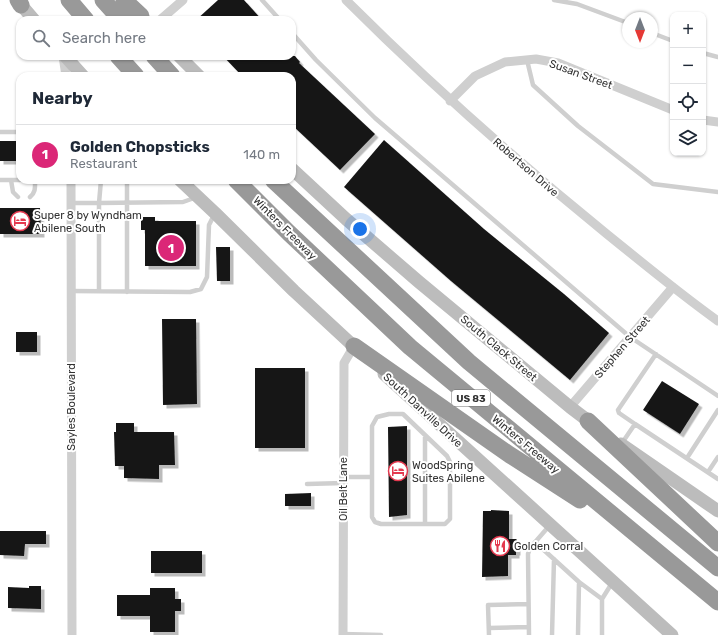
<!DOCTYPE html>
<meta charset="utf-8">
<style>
:root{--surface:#fff;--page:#f2f2f3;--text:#1f2937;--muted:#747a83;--line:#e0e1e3;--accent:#db2777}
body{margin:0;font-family:Rubik,sans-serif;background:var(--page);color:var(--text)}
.controls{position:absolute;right:12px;top:12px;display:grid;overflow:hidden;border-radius:8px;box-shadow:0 1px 3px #0004}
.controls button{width:36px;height:36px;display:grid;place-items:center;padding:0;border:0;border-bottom:1px solid var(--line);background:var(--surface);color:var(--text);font:20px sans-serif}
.compass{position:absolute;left:622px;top:12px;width:36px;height:36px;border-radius:50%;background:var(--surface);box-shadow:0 1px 3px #0004;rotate:180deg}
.you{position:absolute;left:360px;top:229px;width:14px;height:14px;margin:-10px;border:3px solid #fff;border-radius:50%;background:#1a73e8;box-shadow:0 0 0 6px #1a73e833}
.badge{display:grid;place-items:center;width:26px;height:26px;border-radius:50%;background:var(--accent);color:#fff;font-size:13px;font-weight:700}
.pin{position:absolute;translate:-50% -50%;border:2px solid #fff;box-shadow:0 1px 4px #0006}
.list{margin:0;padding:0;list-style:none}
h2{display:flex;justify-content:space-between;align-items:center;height:52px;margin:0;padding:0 16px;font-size:17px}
h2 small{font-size:13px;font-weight:400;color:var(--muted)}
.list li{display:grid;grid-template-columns:26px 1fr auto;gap:12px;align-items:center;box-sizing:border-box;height:60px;padding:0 16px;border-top:1px solid var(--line)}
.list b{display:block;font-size:15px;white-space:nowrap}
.list p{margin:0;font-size:13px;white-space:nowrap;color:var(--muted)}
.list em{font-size:13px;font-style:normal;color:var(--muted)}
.icon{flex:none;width:22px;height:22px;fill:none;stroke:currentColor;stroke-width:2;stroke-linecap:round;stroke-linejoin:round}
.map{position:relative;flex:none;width:718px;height:635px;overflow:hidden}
.search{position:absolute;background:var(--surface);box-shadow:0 1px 3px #0004;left:16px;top:16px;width:280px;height:44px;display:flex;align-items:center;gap:10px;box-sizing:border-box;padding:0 14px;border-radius:12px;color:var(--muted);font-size:15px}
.panel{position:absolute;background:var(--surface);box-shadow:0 1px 3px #0004;left:16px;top:72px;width:280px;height:112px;border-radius:12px}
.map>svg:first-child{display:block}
.building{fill:#191919;filter:url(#shadow)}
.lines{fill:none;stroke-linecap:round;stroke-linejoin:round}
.lane{stroke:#cfcfcf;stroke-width:4.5}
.street{stroke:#cfcfcf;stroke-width:9}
.secondary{stroke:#bcbcbc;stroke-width:13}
.highway{stroke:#999;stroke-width:17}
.labels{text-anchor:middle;stroke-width:4;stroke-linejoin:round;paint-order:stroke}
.shield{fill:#fff;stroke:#707070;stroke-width:1}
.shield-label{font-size:10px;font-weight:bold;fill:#323232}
.street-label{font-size:11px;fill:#323232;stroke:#fff}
.poi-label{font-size:11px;fill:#323232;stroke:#fff;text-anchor:start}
</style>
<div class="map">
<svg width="718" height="635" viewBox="0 0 718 635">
<defs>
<filter id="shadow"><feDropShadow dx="3.5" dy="3.5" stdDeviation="0" flood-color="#0004"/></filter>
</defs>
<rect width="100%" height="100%" fill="#fff"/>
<path class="building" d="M 218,0 L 244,0 L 262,20 L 196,20 Z
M 223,56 L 295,56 L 300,62 L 299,63 L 375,134 L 340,170 L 292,125 L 292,76 L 242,76 Z
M 384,140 L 484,229 L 564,294 L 609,333 L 570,380 L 451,281 L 344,187 Z
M 0,141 L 20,141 L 20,161 L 0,161 Z
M 0,208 L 40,208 L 41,234 L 0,234 Z
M 141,217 L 155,217 L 155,221 L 196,221 L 196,266 L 145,266 L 145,230 L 141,230 Z
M 216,247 L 230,247 L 230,281 L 217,281 Z
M 162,319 L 196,319 L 197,404 L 163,405 Z
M 16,332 L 37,332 L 37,352 L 16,352 Z
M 255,368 L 305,368 L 305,448 L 255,448 Z
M 662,381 L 699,404 L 680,434 L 643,410 Z
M 116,423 L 134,423 L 134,432 L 174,432 L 175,465 L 159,465 L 159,479 L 124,478 L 124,466 L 115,466 L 114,432 L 116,432 Z
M 407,426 L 407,515 L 389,517 L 388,427 Z
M 311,493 L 311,506 L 285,506 L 285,494 Z
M 491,510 L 509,511 L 509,539 L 516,539 L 517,540 L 517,552 L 516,552 L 516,555 L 508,555 L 508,576 L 482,577 L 483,511 L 491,511 Z
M 0,531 L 46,531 L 46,544 L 25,544 L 24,556 L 0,555 Z
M 151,551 L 202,551 L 202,573 L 151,573 Z
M 29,586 L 41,586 L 41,609 L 8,608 L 8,587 L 29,588 Z
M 150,588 L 175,588 L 175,599 L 181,599 L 181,611 L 175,611 L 175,632 L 150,632 L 150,616 L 117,616 L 117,595 L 150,595 Z"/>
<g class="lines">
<path class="lane" d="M 262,0 L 280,20
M 554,0 L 577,4 L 628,23
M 292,33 L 316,60 L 375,118 L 630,337 L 718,396
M 652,33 L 673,41
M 703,53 L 718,57
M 527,60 L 533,85 L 578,126 L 653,184 L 718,192
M 0,132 L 20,132
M 0,180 L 20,180
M 11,180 L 13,192 L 18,197
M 101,180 L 99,203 L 183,202 L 197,197
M 30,197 C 36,192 35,187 35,180
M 71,203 L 99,203 L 99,291
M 71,291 L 190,292 L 201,289 L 207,277 L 209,225 L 214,215
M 127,292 L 127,180
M 635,424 L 718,479
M 622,443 L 635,424 L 619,413 L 618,410 L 656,354
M 687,458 L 718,410
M 708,472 L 718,457
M 344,477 L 372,477 L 372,517 L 375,522 L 381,524 L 445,524 L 450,519 L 450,462 L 447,456 L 403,414 L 389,414 L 377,417 L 372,426 L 372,477
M 307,484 L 344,483
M 425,524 L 425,435
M 535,542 L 579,582 L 602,599
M 489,628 L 529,627
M 343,634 L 381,635
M 489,635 L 488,605 L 528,604
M 529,635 L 528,554 L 530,548 L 550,525
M 552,635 L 554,559
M 578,635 L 579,582
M 602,635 L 602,599 L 612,583"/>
<path class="street" d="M 346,0 C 429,83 517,161 608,235 C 644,264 680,294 718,321
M 160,20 L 183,0
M 63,56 L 66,76
M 450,101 L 475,76 L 505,62 L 536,59 L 558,63 L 673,110
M 703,120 L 718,122
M 71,180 L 72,635
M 570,407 L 673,287
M 343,635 L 344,363 L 354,346"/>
<path class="secondary" d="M 17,0 L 34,20
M 65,56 L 83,76
M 179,56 L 199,76
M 292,169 L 346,219 L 419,282 L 570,407 L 595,426
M 180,180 L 215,213 L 294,291 L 361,353
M 384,374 L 672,635
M 621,444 L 718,511"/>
<path class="highway" d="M 18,0 L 21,5
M 69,0 L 86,20
M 103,0 L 121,20
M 124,0 L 141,16
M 118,56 L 136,76
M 154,56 L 172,76
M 236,180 L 289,233 L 410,347 L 718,602
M 273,180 L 469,362 L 718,568
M 354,346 L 510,455 L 580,500
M 588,421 L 718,543"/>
</g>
<defs>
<g id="hotel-ring" transform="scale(1)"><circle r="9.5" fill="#fff" stroke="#e4394f" stroke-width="1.5"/><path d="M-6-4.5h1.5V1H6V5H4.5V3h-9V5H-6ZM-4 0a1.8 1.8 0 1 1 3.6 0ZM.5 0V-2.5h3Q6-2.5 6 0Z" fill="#e4394f"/></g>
<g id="restaurant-ring" transform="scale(1)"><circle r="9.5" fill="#fff" stroke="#e4394f" stroke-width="1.5"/><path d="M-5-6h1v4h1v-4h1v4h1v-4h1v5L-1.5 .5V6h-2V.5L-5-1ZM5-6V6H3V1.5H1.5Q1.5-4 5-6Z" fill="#e4394f"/></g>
</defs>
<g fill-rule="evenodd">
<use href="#hotel-ring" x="20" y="221"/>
<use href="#hotel-ring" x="398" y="471"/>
<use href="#restaurant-ring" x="500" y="546"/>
</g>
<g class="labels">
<rect class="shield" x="452" y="390" width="38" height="16" rx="3"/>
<g class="shield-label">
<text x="471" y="402">US 83</text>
</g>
<g class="street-label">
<text transform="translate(581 74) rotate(20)" y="4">Susan Street</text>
<text transform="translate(526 167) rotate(41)" y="4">Robertson Drive</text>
<text transform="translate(285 228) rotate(45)" y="4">Winters Freeway</text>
<text transform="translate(622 347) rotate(-49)" y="4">Stephen Street</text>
<text transform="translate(499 348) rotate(40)" y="4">South Clack Street</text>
<text transform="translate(71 407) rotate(-90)" y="4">Sayles Boulevard</text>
<text transform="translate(423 410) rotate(43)" y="4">South Danville Drive</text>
<text transform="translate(526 444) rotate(40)" y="4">Winters Freeway</text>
<text transform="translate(343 489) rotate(-90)" y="4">Oil Belt Lane</text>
</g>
<g class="poi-label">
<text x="34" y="219">Super 8 by Wyndham<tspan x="34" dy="13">Abilene South</tspan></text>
<text x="412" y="469">WoodSpring<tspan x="412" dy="13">Suites Abilene</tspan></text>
<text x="514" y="550">Golden Corral</text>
</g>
</g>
</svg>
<div class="controls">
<button>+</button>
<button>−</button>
<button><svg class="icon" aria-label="locate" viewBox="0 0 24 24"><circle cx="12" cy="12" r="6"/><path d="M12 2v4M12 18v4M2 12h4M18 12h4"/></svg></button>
<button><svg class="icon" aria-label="layers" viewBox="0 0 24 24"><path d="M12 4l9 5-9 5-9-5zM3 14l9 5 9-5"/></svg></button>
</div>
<svg class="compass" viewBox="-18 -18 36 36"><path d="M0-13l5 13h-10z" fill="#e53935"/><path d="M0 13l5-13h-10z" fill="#747a83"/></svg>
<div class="you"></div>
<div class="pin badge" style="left:171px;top:248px">1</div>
<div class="search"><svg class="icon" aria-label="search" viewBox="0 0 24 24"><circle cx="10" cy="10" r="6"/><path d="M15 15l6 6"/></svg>Search here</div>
<section class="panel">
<h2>Nearby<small></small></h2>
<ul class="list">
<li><span class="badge">1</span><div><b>Golden Chopsticks</b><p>Restaurant</p></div><em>140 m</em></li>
</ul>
</section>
</div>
